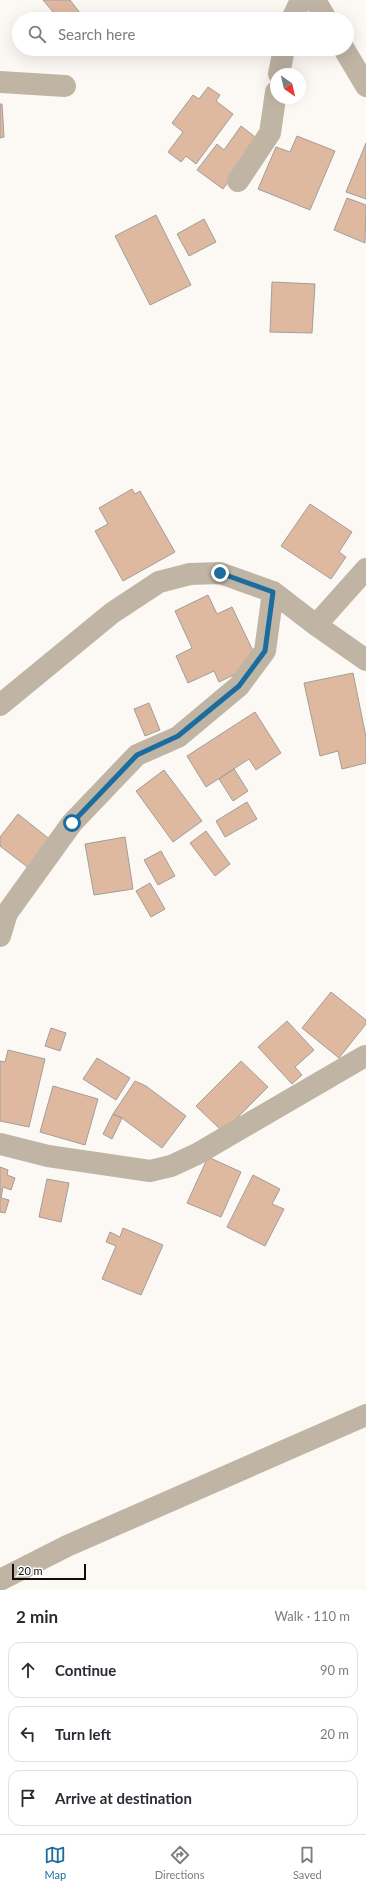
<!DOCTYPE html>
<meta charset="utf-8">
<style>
:root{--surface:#fff;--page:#f7f7f7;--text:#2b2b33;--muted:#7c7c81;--line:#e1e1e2;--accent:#1a6d9e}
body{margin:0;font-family:Lato,sans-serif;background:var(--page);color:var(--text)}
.compass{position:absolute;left:270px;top:68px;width:36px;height:36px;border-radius:50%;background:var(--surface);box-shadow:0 4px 16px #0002;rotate:146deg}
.scale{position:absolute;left:12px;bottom:10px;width:74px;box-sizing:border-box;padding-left:4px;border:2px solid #0f0e0d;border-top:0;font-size:11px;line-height:14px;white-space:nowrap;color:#0f0e0d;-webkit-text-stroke:3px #fff;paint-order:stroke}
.stop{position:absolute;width:12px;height:12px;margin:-9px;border:3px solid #1a6d9e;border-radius:50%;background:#fff}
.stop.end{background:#1a6d9e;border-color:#fff;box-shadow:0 1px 4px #0008}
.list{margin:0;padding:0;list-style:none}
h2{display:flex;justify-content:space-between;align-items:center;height:52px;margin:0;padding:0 16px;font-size:17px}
h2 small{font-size:13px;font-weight:400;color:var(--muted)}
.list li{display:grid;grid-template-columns:26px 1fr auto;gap:12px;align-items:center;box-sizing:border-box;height:56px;margin:0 8px 8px;padding:0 8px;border:1px solid var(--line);border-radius:12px}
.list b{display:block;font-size:15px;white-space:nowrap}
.list em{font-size:13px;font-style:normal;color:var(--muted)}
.icon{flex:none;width:22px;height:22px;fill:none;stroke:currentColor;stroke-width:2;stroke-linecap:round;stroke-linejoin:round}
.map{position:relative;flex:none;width:366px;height:1590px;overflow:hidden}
.search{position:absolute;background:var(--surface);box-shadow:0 4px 16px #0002;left:12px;right:12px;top:12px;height:44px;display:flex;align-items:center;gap:10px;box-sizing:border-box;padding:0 14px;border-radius:22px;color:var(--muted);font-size:15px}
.sheet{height:244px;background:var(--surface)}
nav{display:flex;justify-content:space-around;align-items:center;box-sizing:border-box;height:56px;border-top:1px solid var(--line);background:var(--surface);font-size:11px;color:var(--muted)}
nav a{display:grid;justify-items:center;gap:2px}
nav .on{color:var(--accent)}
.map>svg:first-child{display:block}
.building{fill:#dfb8a0;stroke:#a29e9b}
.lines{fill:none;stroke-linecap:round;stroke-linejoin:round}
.street{stroke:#c0b5a5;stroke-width:22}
.route{stroke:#1a6d9e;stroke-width:5}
</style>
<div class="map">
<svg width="366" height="1590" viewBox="0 0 366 1590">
<rect width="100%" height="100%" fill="#fcf9f5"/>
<path class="building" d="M 43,0 L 70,0 L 80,13 L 72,19 L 59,19 Z
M 208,87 L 220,95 L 216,101 L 233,114 L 196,164 L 186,156 L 181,162 L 168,152 L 183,132 L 172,123 L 193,95 L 199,99 Z
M 0,104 L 2,104 L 4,137 L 0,138 Z
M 241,126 L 259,140 L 223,189 L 197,170 L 217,144 L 224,150 Z
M 297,136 L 335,151 L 310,210 L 258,189 L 276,147 L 290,152 Z
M 366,143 L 366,199 L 346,192 Z
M 347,198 L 366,205 L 365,243 L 334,230 Z
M 156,215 L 191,285 L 150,305 L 115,236 Z
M 204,219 L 216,242 L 189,256 L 177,234 Z
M 272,282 L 315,284 L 312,333 L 270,332 Z
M 132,489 L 135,494 L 140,491 L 175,552 L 123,581 L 95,531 L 108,524 L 99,508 Z
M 310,504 L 352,532 L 339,552 L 346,557 L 331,579 L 281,546 Z
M 208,595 L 217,614 L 232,607 L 254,653 L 246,669 L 219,682 L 214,671 L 188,683 L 176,656 L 192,648 L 175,611 Z
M 353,673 L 366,737 L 366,763 L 342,769 L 338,751 L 320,756 L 304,683 Z
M 149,703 L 160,730 L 145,736 L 134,709 Z
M 255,712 L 281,753 L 256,770 L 249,759 L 206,787 L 187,756 Z
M 234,769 L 248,791 L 233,801 L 219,779 Z
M 164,770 L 202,821 L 173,842 L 136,791 Z
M 247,802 L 257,819 L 225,837 L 216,821 Z
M 18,814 L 52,841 L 30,869 L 0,846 L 0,837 Z
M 206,831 L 230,864 L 215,876 L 190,843 Z
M 125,837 L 133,889 L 94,895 L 85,844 Z
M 161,851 L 175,876 L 158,885 L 144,860 Z
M 150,883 L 165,909 L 151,917 L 136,891 Z
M 331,992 L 366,1020 L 366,1024 L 339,1058 L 302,1028 Z
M 287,1021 L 314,1050 L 295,1067 L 302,1075 L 292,1084 L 258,1047 Z
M 51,1028 L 66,1033 L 60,1051 L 45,1046 Z
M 8,1050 L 45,1059 L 29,1127 L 0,1121 L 0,1061 L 5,1062 Z
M 97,1058 L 130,1078 L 116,1100 L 83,1079 Z
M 241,1061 L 268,1087 L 223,1132 L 196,1106 Z
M 135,1081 L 146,1086 L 186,1116 L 162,1148 L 122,1118 L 113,1114 Z
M 53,1086 L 98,1099 L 85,1145 L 40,1132 Z
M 113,1114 L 122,1118 L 112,1139 L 103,1134 Z
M 208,1157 L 241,1172 L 221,1217 L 187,1203 Z
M 0,1167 L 8,1170 L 7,1175 L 15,1178 L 11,1190 L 3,1187 L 1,1198 L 9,1200 L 5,1213 L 0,1212 Z
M 253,1175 L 280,1189 L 272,1204 L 284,1209 L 265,1246 L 227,1227 Z
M 47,1179 L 69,1183 L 61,1222 L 39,1217 Z
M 123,1228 L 163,1245 L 141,1295 L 102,1279 L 116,1246 L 106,1242 L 110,1232 L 120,1237 Z"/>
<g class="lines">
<path class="street" d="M 315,0 L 326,19
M 292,19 L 301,0
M 344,49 L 366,86
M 279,74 L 284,49
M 0,82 L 65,86
M 238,181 L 270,133 L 276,92
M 316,625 L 366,569
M 0,705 L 112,613 L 159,582 L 190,574 L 220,573 L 273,592 L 316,625 L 366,660
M 0,936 L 7,913 L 72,823 L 137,755 L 178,737 L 239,686 L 265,651 L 273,592
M 0,1144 L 48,1156 L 150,1171 L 171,1166 L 197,1154 L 365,1056
M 0,1580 L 67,1546 L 366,1415"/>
</g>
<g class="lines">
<path class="route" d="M 72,823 L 137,755 L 178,736 L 239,686 L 265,651 L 273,592 L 220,573"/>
</g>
</svg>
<svg class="compass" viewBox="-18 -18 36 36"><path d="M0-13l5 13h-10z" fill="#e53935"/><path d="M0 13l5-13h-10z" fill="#7c7c81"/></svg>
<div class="scale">20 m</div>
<div class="stop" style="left:72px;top:823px"></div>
<div class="stop end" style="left:220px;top:573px"></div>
<div class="search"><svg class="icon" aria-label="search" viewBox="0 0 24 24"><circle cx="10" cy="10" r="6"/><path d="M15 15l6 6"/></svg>Search here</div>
</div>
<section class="sheet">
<h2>2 min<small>Walk · 110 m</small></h2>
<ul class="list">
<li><svg class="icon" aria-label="ahead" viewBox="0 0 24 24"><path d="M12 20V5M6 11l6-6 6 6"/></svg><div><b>Continue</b></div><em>90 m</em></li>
<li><svg class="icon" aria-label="left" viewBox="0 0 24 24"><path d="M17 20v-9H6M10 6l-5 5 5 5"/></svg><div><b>Turn left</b></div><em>20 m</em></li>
<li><svg class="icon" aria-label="arrive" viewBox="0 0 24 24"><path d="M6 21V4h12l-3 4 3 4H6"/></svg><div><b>Arrive at destination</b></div></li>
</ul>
</section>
<nav>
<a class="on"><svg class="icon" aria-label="map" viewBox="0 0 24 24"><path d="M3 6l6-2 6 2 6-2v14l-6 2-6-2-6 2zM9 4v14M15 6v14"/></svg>Map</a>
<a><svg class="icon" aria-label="directions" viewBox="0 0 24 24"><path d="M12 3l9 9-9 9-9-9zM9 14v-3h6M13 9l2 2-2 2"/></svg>Directions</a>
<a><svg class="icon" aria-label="saved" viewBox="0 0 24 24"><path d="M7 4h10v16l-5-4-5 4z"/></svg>Saved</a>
</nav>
